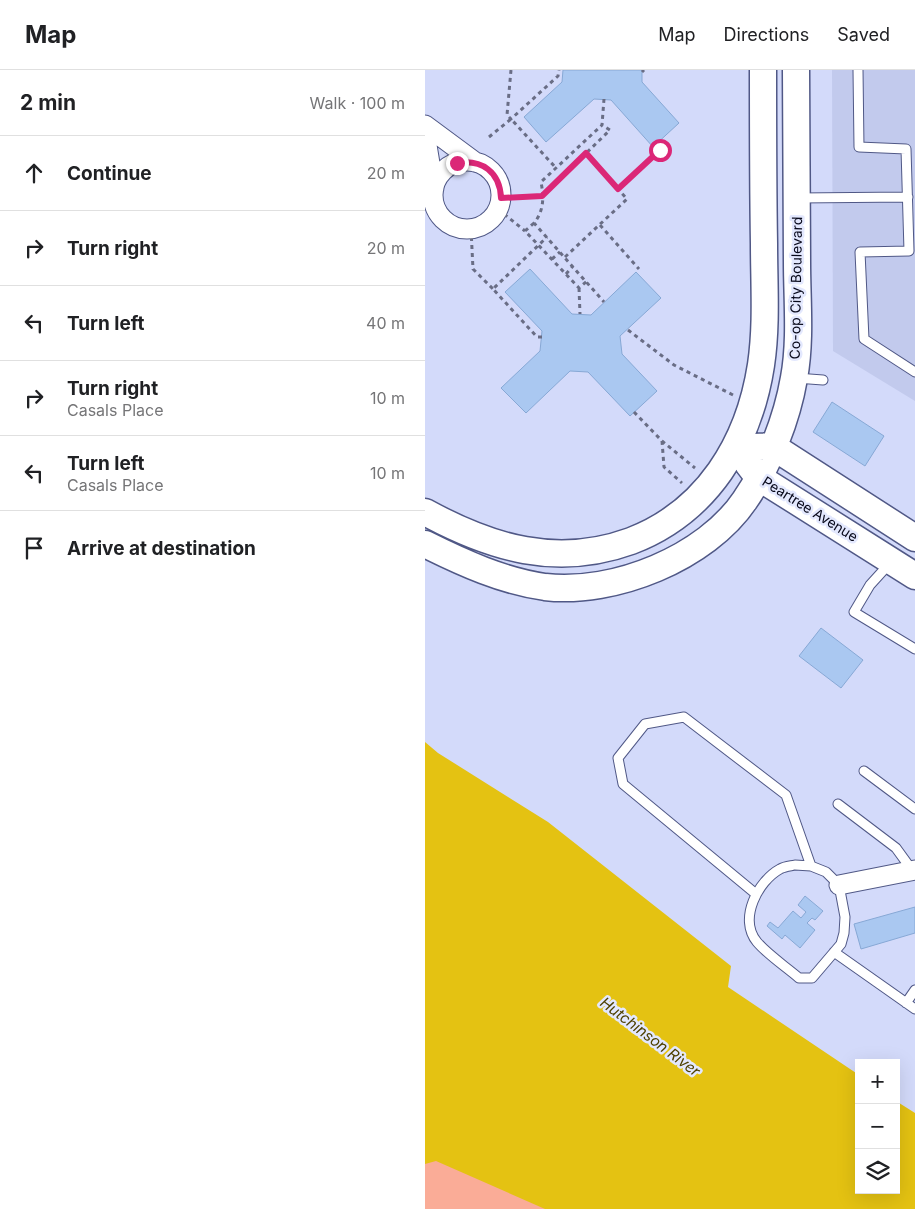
<!DOCTYPE html>
<meta charset="utf-8">
<style>
:root{--surface:#fff;--page:#f2f2f2;--text:#202124;--muted:#757577;--line:#e0e0e0}
body{margin:0;font-family:Inter,sans-serif;background:var(--page);color:var(--text)}
.controls{position:absolute;right:15px;bottom:15px;display:grid;overflow:hidden;border-radius:0px;box-shadow:0 5px 20px #0002}
.controls button{width:45px;height:45px;display:grid;place-items:center;padding:0;border:0;border-bottom:1px solid var(--line);background:var(--surface);color:var(--text);font:25px sans-serif}
.stop{position:absolute;width:15px;height:15px;margin:-11px;border:4px solid #db2777;border-radius:50%;background:#fff}
.stop.end{background:#db2777;border-color:#fff;box-shadow:0 1px 5px #0008}
.list{margin:0;padding:0;list-style:none}
h2{display:flex;justify-content:space-between;align-items:center;height:65px;margin:0;padding:0 20px;font-size:21px}
h2 small{font-size:16px;font-weight:400;color:var(--muted)}
.list li{display:grid;grid-template-columns:32px 1fr auto;gap:15px;align-items:center;box-sizing:border-box;height:75px;padding:0 20px;border-top:1px solid var(--line)}
.list b{display:block;font-size:19px;white-space:nowrap}
.list p{margin:0;font-size:16px;white-space:nowrap;color:var(--muted)}
.list em{font-size:16px;font-style:normal;color:var(--muted)}
.icon{flex:none;width:28px;height:28px;fill:none;stroke:currentColor;stroke-width:2;stroke-linecap:round;stroke-linejoin:round}
.map{position:relative;flex:none;width:490px;height:1139px;overflow:hidden}
header{display:flex;align-items:center;gap:30px;box-sizing:border-box;height:70px;padding:0 25px;background:var(--surface);border-bottom:1px solid var(--line)}
header strong{font-size:24px}
nav{display:flex;gap:28px;margin-inline-start:auto;font-size:18px}
main{display:flex}
aside{flex:1;background:var(--surface)}
.map>svg:first-child{display:block}
.built{fill:#c2caed}
.green{fill:#faac97}
.water{fill:#e4c212}
.building{fill:#aac8f1;stroke:#87a8d5}
.lines{fill:none;stroke-linecap:round;stroke-linejoin:round}
.service-casing{stroke:#505886;stroke-width:11}
.minor-casing{stroke:#505886;stroke-width:21}
.secondary-casing{stroke:#505886;stroke-width:29}
.path{stroke:#696d85;stroke-width:3;stroke-dasharray:4 4;stroke-linecap:butt}
.service{stroke:#fff;stroke-width:9}
.minor{stroke:#fff;stroke-width:19}
.secondary{stroke:#fff;stroke-width:26}
.route{stroke:#db2777;stroke-width:6}
.labels{text-anchor:middle;stroke-width:5;stroke-linejoin:round;paint-order:stroke}
.street-label{font-size:14px;fill:#08091b;stroke:#e3e8fe}
.water-label{font-size:15px;font-style:italic;fill:#4e4000;stroke:#e3e8fe}
</style>
<header>
<strong>Map</strong>
<nav><a>Map</a><a>Directions</a><a>Saved</a></nav>
</header>
<main>
<aside>
<h2>2 min<small>Walk · 100 m</small></h2>
<ul class="list">
<li><svg class="icon" aria-label="ahead" viewBox="0 0 24 24"><path d="M12 20V5M6 11l6-6 6 6"/></svg><div><b>Continue</b></div><em>20 m</em></li>
<li><svg class="icon" aria-label="right" viewBox="0 0 24 24"><path d="M7 20v-9h11M14 6l5 5-5 5"/></svg><div><b>Turn right</b></div><em>20 m</em></li>
<li><svg class="icon" aria-label="left" viewBox="0 0 24 24"><path d="M17 20v-9H6M10 6l-5 5 5 5"/></svg><div><b>Turn left</b></div><em>40 m</em></li>
<li><svg class="icon" aria-label="right" viewBox="0 0 24 24"><path d="M7 20v-9h11M14 6l5 5-5 5"/></svg><div><b>Turn right</b><p>Casals Place</p></div><em>10 m</em></li>
<li><svg class="icon" aria-label="left" viewBox="0 0 24 24"><path d="M17 20v-9H6M10 6l-5 5 5 5"/></svg><div><b>Turn left</b><p>Casals Place</p></div><em>10 m</em></li>
<li><svg class="icon" aria-label="arrive" viewBox="0 0 24 24"><path d="M6 21V4h12l-3 4 3 4H6"/></svg><div><b>Arrive at destination</b></div></li>
</ul>
</aside>
<div class="map">
<svg width="490" height="1139" viewBox="0 0 490 1139">
<rect width="100%" height="100%" fill="#d3dafa"/>
<path class="built" d="M 407,0 L 490,0 L 490,331 L 408,281 Z"/>
<path class="green" d="M 0,1014 L 199,1139 L 0,1139 Z"/>
<path class="water" d="M 0,672 L 13,683 L 123,752 L 306,896 L 303,917 L 434,1005 L 434,1120 L 471,1120 L 471,1031 L 490,1043 L 490,1139 L 120,1139 L 11,1091 L 0,1094 Z"/>
<path class="building" d="M 138,0 L 217,0 L 217,12 L 254,53 L 228,77 L 186,30 L 169,29 L 121,72 L 99,47 L 137,12 Z
M 105,199 L 147,244 L 166,245 L 211,202 L 236,228 L 195,266 L 197,284 L 232,321 L 205,346 L 163,302 L 145,301 L 101,343 L 76,318 L 115,281 L 117,261 L 80,222 Z
M 407,332 L 459,366 L 440,396 L 388,362 Z
M 396,558 L 438,590 L 416,618 L 374,586 Z
M 380,826 L 398,841 L 390,850 L 387,848 L 382,853 L 390,860 L 375,878 L 360,865 L 357,869 L 342,856 L 345,852 L 353,858 L 368,841 L 376,848 L 381,842 L 373,835 Z
M 490,837 L 490,863 L 436,879 L 429,854 Z"/>
<g class="lines">
<g class="service-casing">
<path id="service" d="M 433,0 L 434,77 L 481,79 L 484,181 L 435,182 L 439,269 L 490,302
M 373,128 L 483,127
M 371,308 L 398,310
M 465,493 L 445,515 L 429,542 L 490,579
M 439,701 L 490,739
M 413,734 L 471,778 L 487,800
M 370,795 L 386,796 L 401,802 L 414,815 L 420,847 L 419,863 L 416,874 L 387,908 L 374,908 C 360,896 343,885 332,872 C 313,849 333,811 355,799 C 360,796 366,796 370,795 Z
M 331,824 L 198,714 L 193,688 L 220,654 L 259,647 L 361,725 L 386,796
M 409,882 L 490,939
M 481,933 L 490,920"/>
</g>
<g class="minor-casing">
<path id="minor" d="M 0,55 L 50,92
M 0,63 L 9,118
M8 125a34 34 0 1 1 68 0a34 34 0 1 1-68 0Z
M 414,815 L 490,800"/>
</g>
<g class="secondary-casing">
<path id="secondary" d="M 330,377 L 347,376 L 490,468
M 323,394 L 333,407 L 490,506
M 0,442 C 66,478 132,498 206,471 C 282,442 324,373 336,295 C 342,255 339,214 339,174 C 338,116 338,58 338,0
M 0,474 C 38,493 78,511 120,517 C 189,525 281,488 320,430 C 344,395 362,349 369,308 C 376,270 372,230 372,192 C 372,128 371,64 371,0"/>
</g>
<path class="path" d="M 86,0 L 82,45 L 86,49 L 133,6 L 134,0
M 217,2 L 219,0
M 179,29 L 177,55 L 116,112 C 119,127 119,141 109,153 L 179,232
M 64,67 L 86,49 L 131,98
M 193,119 L 235,80 L 230,75
M 76,128 L 117,126 L 185,60 L 177,55
M 73,139 L 100,161
M 109,153 L 100,161 L 154,218 L 162,211
M 175,155 L 214,199
M 46,159 L 48,199 L 68,219
M 140,187 L 202,129 L 161,83
M 127,189 L 135,182
M 141,204 L 148,196
M 154,218 L 155,244
M 203,260 L 249,295 L 308,325
M 117,267 L 112,267 L 68,219 L 122,167
M 209,342 L 237,371 L 270,398
M 237,371 L 239,397 L 257,413"/>
<use href="#service" class="service"/>
<use href="#minor" class="minor"/>
<use href="#secondary" class="secondary"/>
</g>
<g class="lines">
<path class="route" d="M 32,93 C 57,89 75,102 76,128 L 117,126 L 161,83 L 193,119 L 235,80"/>
</g>
<g class="labels">
<g class="street-label">
<text transform="translate(371 218) rotate(-89)" y="5">Co-op City Boulevard</text>
<text transform="translate(385 439) rotate(32)" y="5">Peartree Avenue</text>
</g>
<g class="water-label">
<text transform="translate(225 967) rotate(37)" y="5">Hutchinson River</text>
</g>
</g>
</svg>
<div class="controls">
<button>+</button>
<button>−</button>
<button><svg class="icon" aria-label="layers" viewBox="0 0 24 24"><path d="M12 4l9 5-9 5-9-5zM3 14l9 5 9-5"/></svg></button>
</div>
<div class="stop" style="left:235px;top:80px"></div>
<div class="stop end" style="left:32px;top:93px"></div>
</div>
</main>
